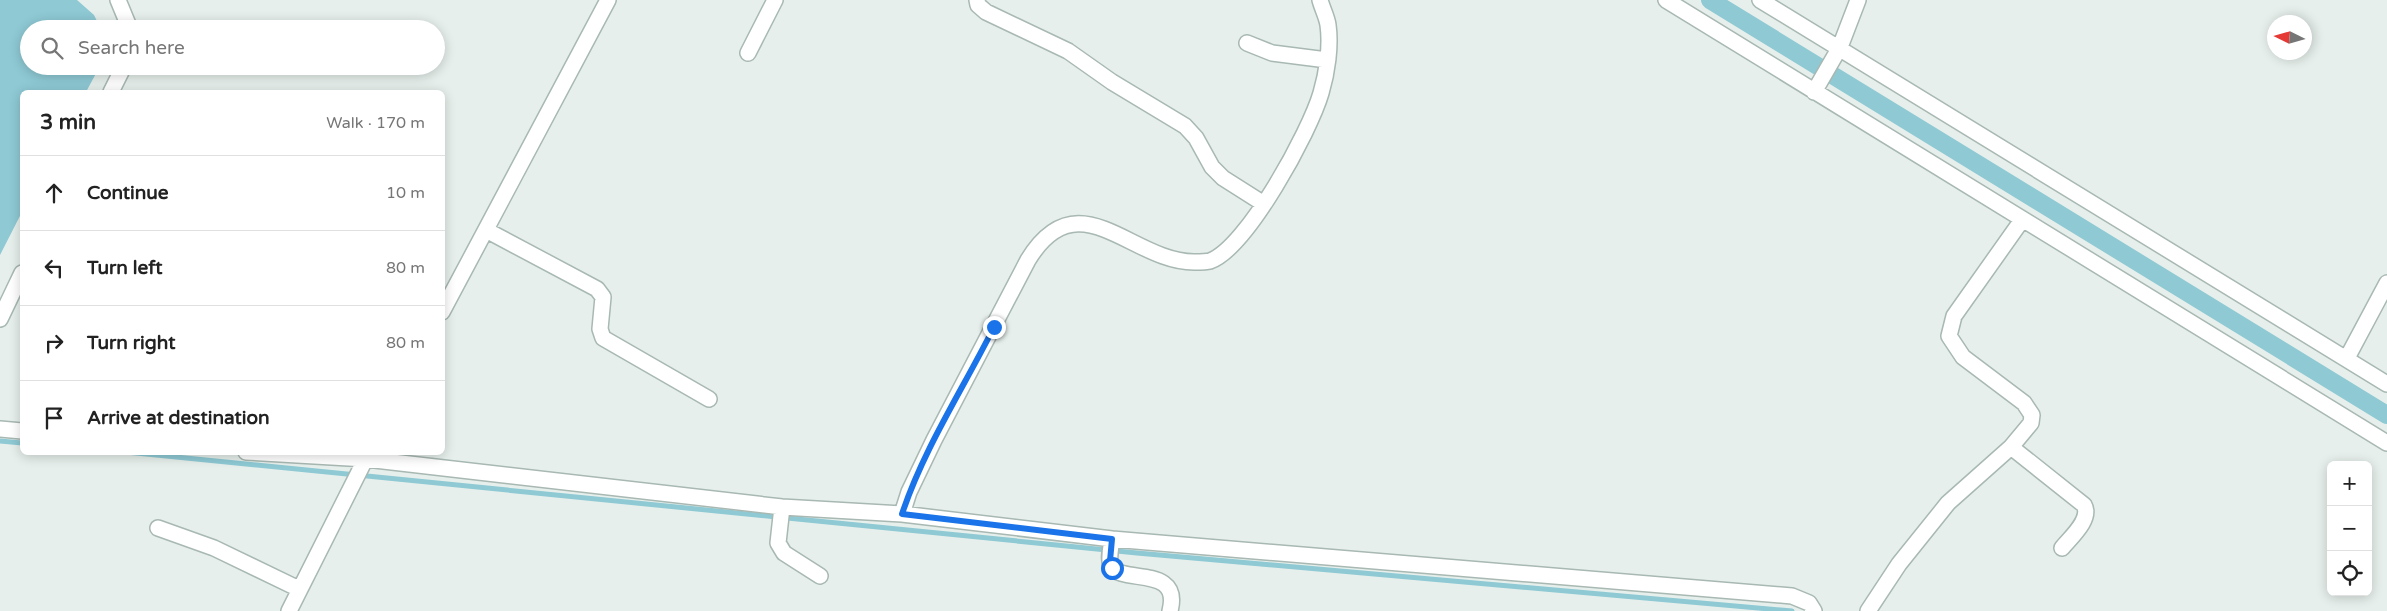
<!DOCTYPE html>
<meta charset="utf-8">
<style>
:root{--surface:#fff;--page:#f2f2f2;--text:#222;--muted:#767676;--line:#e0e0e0}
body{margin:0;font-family:"Varela Round",sans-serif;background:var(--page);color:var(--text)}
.controls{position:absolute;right:15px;bottom:15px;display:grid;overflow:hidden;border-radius:8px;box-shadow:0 2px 12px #0003}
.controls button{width:45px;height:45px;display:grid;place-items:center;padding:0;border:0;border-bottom:1px solid var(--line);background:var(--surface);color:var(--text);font:25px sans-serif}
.compass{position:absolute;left:2267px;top:15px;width:45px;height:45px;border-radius:50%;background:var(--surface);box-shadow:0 2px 12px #0003;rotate:275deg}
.stop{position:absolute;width:15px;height:15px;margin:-11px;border:4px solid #1a73e8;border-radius:50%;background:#fff}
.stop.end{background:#1a73e8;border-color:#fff;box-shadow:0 1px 5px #0008}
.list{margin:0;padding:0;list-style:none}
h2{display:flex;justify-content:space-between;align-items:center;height:65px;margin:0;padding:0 20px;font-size:21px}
h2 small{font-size:16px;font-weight:400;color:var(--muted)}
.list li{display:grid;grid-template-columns:32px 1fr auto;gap:15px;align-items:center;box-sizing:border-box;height:75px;padding:0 20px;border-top:1px solid var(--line)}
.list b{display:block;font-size:19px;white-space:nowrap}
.list em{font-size:16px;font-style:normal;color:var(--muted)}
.icon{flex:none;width:28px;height:28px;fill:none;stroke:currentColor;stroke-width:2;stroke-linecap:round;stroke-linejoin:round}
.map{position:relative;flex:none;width:2387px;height:611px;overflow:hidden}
.search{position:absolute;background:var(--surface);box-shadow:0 2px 12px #0003;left:20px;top:20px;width:425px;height:55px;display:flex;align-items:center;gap:12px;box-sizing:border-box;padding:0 18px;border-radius:28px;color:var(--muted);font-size:19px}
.panel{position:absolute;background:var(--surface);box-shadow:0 2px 12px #0003;left:20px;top:90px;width:425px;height:365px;border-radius:8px}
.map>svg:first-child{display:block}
.water{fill:#8ec9d4}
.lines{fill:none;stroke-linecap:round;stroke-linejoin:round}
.stream{stroke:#8ec9d4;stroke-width:5}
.canal{stroke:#8ec9d4;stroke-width:18}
.minor-casing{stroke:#a8b8b2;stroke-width:18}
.minor{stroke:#fff;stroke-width:15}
.route{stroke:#1a73e8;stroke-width:6}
</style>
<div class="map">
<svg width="2387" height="611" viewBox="0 0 2387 611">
<rect width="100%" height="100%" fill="#e6efeb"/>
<path class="water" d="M 0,0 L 77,0 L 94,15 L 101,29 L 29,29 L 29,66 L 100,66 L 86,92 L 22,92 L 22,212 L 0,255 Z"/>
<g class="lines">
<path class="stream" d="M 0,441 L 22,443
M 126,452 L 1137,553 L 1792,611"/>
<path class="canal" d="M 1710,0 L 2387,415"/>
<g class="minor-casing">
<path id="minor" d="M 118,0 L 130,29
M 977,0 L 978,5 L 986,12 L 1068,51 L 1112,82 L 1185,126 L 1196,138 L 1212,167 L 1223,178 L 1264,204
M 1666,0 L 2387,443
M 1760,0 L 2387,384
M 1247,43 L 1272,53 L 1327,60
M 748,53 L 775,0
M 111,92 L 124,66
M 1814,92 L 1840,47 L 1858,0
M 486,230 L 597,289 L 603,297 L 600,329 L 603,338 L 709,399
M 442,312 L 608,0
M 0,319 L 22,273
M 2347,358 L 2387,283
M 0,429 L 22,431
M 2011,447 L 2084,505 C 2092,519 2071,537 2062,548
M 246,452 L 366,459 L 782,507 L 902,514 L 1112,539 L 1792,596 L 1809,603 L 1814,611
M 782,507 L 778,543 L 784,553 L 820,576
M 902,514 L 909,492 L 934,440 L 1028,260 C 1079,177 1132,263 1195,262 C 1200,262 1206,262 1210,261 C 1247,248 1310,131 1321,93 C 1327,73 1331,46 1328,25 C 1327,17 1322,8 1320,0
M 158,528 L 214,548 L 299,589
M 1112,539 C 1111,547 1108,559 1111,566 C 1121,585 1182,564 1170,611
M 289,611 L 369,452
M 1868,611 L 1899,564 L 1948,503 L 2011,447 L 2031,423 L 2032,415 L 2024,403 L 1963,357 L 1949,336 L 1954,316 L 2022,220"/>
</g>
<use href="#minor" class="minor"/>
</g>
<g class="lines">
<path class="route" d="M 994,327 C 963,389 924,448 902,514 L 1112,539 L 1110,561 L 1112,568"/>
</g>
</svg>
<div class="controls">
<button>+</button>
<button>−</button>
<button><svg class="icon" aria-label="locate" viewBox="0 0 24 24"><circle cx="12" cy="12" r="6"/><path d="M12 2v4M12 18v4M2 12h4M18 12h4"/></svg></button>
</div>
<svg class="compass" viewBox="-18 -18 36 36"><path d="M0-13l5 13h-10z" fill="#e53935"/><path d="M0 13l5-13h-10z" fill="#767676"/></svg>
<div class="stop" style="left:1112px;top:568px"></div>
<div class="stop end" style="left:994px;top:327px"></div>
<div class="search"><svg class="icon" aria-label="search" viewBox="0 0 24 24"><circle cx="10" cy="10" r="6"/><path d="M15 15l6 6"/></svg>Search here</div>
<section class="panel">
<h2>3 min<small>Walk · 170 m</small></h2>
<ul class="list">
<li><svg class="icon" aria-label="ahead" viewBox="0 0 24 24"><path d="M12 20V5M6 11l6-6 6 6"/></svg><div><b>Continue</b></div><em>10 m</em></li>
<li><svg class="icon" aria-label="left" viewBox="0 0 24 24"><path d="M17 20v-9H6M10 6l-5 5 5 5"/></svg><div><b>Turn left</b></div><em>80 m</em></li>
<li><svg class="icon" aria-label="right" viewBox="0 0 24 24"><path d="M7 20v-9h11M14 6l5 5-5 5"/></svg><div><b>Turn right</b></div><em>80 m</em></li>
<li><svg class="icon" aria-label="arrive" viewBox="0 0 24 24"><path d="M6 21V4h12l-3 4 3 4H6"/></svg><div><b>Arrive at destination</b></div></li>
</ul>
</section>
</div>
